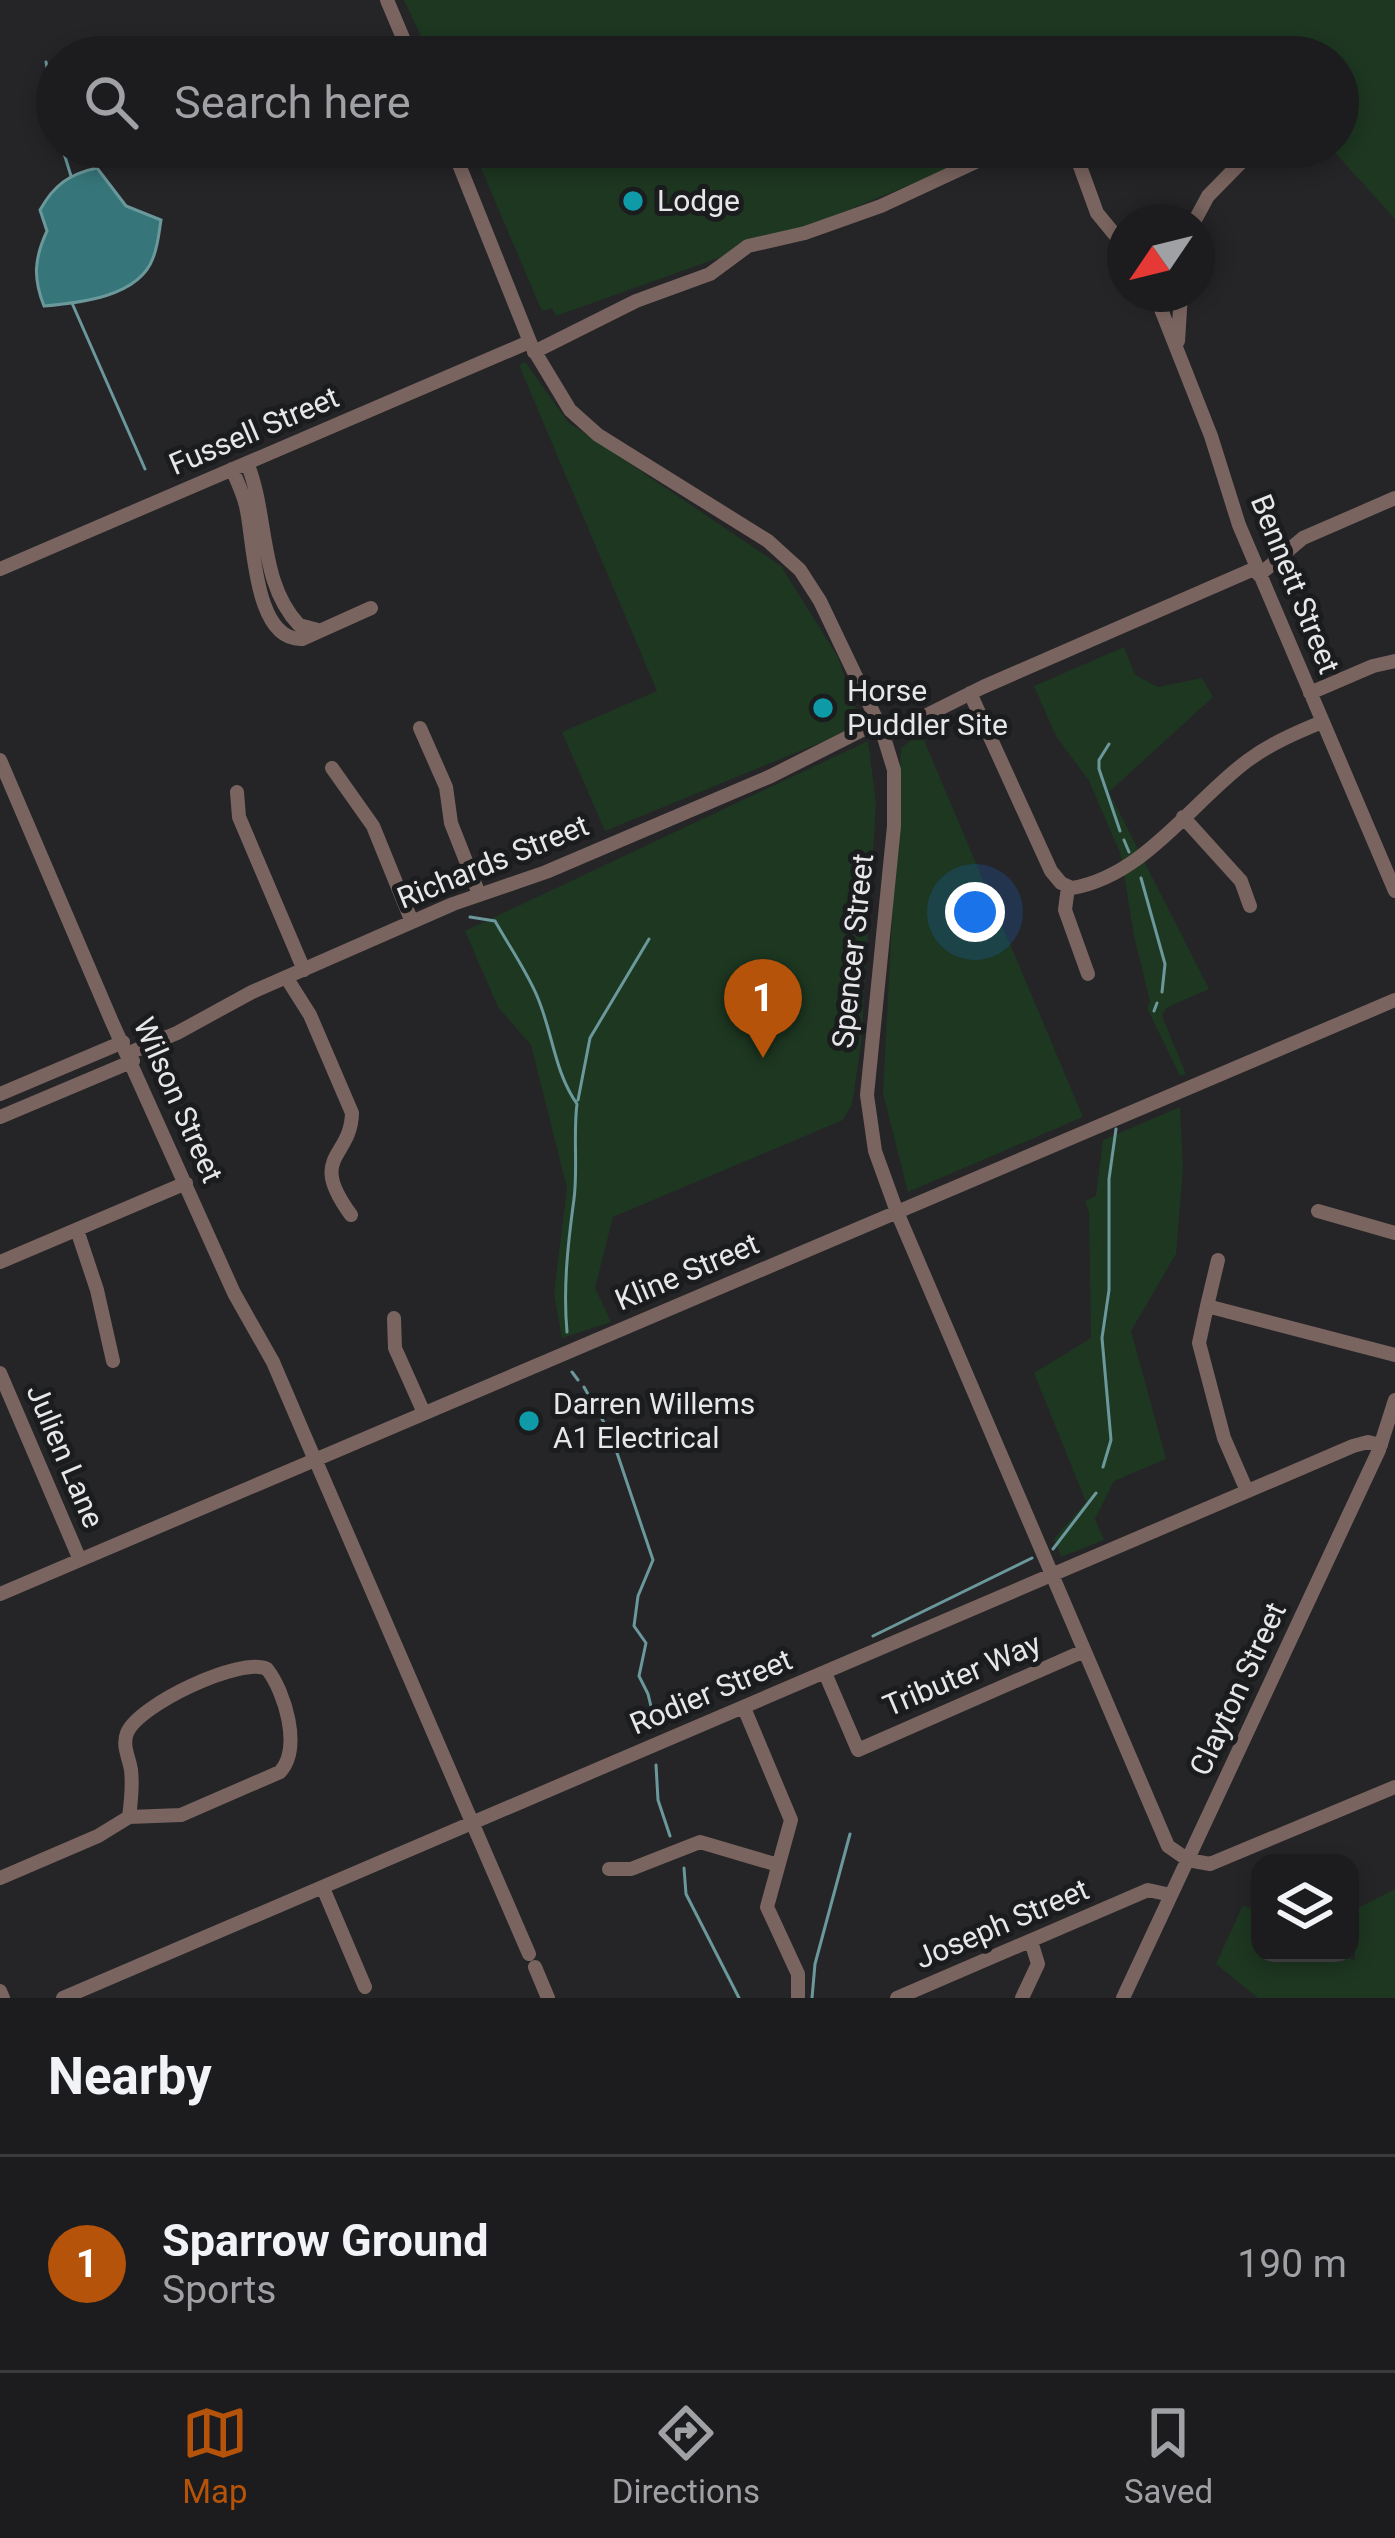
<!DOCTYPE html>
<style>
:root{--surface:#1c1c1e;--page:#29292b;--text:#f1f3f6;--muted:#a0a1a4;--line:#3a3a3c;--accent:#b45309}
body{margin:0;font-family:Roboto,sans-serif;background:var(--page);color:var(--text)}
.controls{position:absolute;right:36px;bottom:36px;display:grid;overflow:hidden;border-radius:24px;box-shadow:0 6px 18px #0003}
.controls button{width:108px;height:108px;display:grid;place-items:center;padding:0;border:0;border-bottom:3px solid var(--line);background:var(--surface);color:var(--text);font:60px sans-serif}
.compass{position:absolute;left:1107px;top:204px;width:108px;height:108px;border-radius:50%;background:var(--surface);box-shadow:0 6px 18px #0003;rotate:235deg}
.you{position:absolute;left:975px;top:912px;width:42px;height:42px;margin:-30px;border:9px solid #fff;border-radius:50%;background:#1a73e8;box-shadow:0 0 0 18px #1a73e833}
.badge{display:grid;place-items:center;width:78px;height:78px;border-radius:50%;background:var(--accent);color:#fff;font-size:39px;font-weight:700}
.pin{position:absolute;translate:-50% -99px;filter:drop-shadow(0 3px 6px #0008)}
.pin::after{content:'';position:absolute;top:63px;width:42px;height:36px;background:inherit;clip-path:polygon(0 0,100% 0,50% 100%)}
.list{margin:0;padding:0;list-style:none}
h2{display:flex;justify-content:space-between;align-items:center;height:156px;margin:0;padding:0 48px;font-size:51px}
h2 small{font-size:39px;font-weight:400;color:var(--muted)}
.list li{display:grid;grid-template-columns:78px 1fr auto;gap:36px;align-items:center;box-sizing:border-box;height:216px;padding:0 48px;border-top:3px solid var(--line)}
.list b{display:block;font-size:45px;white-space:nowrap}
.list p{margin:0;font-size:39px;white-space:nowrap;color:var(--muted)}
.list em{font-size:39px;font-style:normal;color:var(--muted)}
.icon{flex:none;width:66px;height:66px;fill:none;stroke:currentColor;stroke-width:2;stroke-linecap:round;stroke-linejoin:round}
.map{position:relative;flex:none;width:1395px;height:1998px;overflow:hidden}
.search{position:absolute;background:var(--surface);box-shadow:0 6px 18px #0003;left:36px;right:36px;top:36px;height:132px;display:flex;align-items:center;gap:30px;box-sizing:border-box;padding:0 42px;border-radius:66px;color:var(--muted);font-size:45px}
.sheet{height:372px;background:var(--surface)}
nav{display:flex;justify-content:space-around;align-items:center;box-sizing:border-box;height:168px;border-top:3px solid var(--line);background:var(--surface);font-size:33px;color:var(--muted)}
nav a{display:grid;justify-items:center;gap:6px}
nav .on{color:var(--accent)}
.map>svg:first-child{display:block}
.green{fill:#1d3721}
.water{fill:#36767a;stroke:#6b989b;stroke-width:3}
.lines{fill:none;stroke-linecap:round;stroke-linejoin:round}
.stream{stroke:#6b989b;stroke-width:3}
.minor{stroke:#7a645f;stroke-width:14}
.culture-dot{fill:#0f9aa8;stroke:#1b1c1e;stroke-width:4.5}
.labels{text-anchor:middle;stroke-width:10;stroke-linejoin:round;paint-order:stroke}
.poi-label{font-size:30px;fill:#e7e7e9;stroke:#1b1c1e;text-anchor:start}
.street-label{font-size:30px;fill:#e7e7e9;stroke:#1b1c1e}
</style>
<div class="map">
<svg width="1395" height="1998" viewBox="0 0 1395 1998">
<rect width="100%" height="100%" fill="#252528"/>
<path class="green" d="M 404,0 L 1395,0 L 1395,219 L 1330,147 L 1338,147 L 1338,57 L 431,57 Z
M 472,147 L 1002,147 L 819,222 L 556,316 L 552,308 L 542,311 Z
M 525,362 L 568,422 L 781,566 L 838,657 L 861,726 L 605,831 L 562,732 L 657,691 L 519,365 Z
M 1124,647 L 1135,675 L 1158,687 L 1202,678 L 1213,697 L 1109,792 L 1209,989 L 1166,1008 L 1162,1016 L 1186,1074 L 1180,1076 L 1147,1008 L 1150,1001 L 1134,936 L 1121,855 L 1089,781 L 1056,736 L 1034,686 Z
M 921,733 L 1083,1117 L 908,1192 L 883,1093 L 901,748 Z
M 868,741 L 876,803 L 861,1044 L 852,1104 L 843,1120 L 613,1217 L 595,1288 L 611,1322 L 562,1338 L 554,1294 L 567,1188 L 531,1045 L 498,1007 L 465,931 Z
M 1180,1107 L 1183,1168 L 1176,1254 L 1131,1331 L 1166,1459 L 1114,1481 L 1095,1519 L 1104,1540 L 1061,1557 L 1054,1539 L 1086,1502 L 1034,1373 L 1091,1338 L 1089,1212 L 1085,1201 L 1096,1196 L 1103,1140 Z
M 1395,1889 L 1395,1998 L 1258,1998 L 1216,1964 L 1243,1905 L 1260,1912 L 1260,1953 L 1340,1953 L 1355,1961 L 1354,1910 Z"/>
<path class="water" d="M 97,168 L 126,206 L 161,220 C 159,232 158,246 153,258 C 139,297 79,303 44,306 C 33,278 34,259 47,231 L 40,210 C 54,185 69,174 97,168 Z"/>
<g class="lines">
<path class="stream" d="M 46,62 L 57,120
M 62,147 L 71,176
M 72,303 L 145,469
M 1109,744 L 1099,760 L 1099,769 L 1120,831
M 1124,840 L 1129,852
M 1141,878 L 1165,964 L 1162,992
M 470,917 L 495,921 C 509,946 526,970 537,996 C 553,1033 554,1071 577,1104 C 573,1135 578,1168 574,1199 C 568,1243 563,1287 567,1332
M 1154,1011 L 1157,1003
M 578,1100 L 590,1038 L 649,939
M 572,1372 L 578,1380
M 584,1387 L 611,1435 L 653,1560 L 638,1596 L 634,1626 L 646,1643 L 639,1676 L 648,1694 L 656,1727
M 1103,1467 L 1111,1440 L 1102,1338 L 1109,1290 L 1109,1179 L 1116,1129
M 1053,1549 L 1096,1493
M 873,1636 L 1032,1558
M 656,1765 L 658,1800 L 670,1836
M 684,1868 L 686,1894 L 739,1998
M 812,1998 L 815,1964 L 850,1834"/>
<path class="minor" d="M 387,0 L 411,57
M 1279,57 L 1285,43
M 452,147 L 532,347 L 570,410 L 598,435 L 768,541 L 800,570 L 820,601 L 882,731 L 894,770 L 894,826 L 867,1095 L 875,1151 L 897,1212 L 1168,1846 L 1188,1860 L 1210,1864 L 1395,1787
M 1073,147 L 1097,213 L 1125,247
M 1194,222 L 1208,196 L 1256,147
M 1155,294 L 1211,436 L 1239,525 L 1395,891
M 1178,341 L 1181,294
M 534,352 L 636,301 L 710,274 L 748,246 L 805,233 L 881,206 L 1008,147
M 247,463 C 269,516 258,581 299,625 L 318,630
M 232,469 C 237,481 243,493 246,506 C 254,538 253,641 302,639 L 371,608
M 0,569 L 529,342
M 1259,575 L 1303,538 L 1395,498
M 970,693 L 1051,871 L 1061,883 L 1072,888 C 1144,876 1192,802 1247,761 C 1270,744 1295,733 1322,722
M 1310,693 L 1373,666 L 1395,661
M 420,728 L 446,787 L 451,823 L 479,894
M 885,736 L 983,687 L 1256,568
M 0,760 L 112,1022 L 234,1293 L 273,1362 L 315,1460
M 332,768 L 373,826 L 412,922
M 237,792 L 239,817 L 304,970
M 1183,817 L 1241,881 L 1250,906
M 1068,887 L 1065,910 L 1088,974
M 286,977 L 310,1015 L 352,1113 C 351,1159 307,1155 351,1215
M 129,1053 L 177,1033 L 252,992 L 453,904 L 546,872 L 771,776 L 878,722
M 0,1094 L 123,1042
M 0,1117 L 133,1061
M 1318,1211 L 1395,1233
M 77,1230 L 97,1290 L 113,1361
M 0,1262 L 186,1183
M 1207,1306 L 1218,1260
M 394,1318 L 395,1348 L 424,1413
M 0,1373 L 80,1560
M 315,1459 L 529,1954
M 1247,1491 L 1224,1438 L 1199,1343 L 1207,1306 L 1395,1355
M 0,1594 L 1395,1000
M 825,1673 L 858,1750 L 1084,1651
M 744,1708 L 791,1820 L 767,1907 L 798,1974 L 798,1998
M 609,1869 L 631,1869 L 700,1842 L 778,1865
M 0,1878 L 98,1836 L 129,1817 L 181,1815 L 280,1772 C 302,1748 285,1692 267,1669 C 241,1656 138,1705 127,1733 C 122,1746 129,1757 131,1770 C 133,1786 131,1802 129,1817
M 323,1888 L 365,1987
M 535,1967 L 548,1998
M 0,1991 L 3,1998
M 63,1998 L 1353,1446 L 1368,1442 L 1381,1445
M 897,1998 L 1148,1890 L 1171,1895
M 1022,1998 L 1038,1964 L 1031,1941
M 1123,1998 L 1379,1450 L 1395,1400"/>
</g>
<g class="culture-dot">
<circle cx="633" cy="201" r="12"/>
<circle cx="823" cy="708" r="12"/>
<circle cx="529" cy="1421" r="12"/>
</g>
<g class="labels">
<g class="poi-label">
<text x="657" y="211">Lodge</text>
<text x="847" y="701">Horse<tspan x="847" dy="34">Puddler Site</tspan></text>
<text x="553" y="1414">Darren Willems<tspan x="553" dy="34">A1 Electrical</tspan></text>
</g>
<g class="street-label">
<text transform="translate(254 431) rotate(-23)" y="10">Fussell Street</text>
<text transform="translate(1295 584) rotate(68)" y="10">Bennett Street</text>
<text transform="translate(493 862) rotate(-22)" y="10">Richards Street</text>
<text transform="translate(853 951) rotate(-84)" y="10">Spencer Street</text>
<text transform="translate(178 1100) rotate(66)" y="10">Wilson Street</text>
<text transform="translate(687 1272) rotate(-23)" y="10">Kline Street</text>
<text transform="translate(65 1456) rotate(67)" y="10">Julien Lane</text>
<text transform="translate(962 1675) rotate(-23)" y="10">Tributer Way</text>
<text transform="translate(1238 1689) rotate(-65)" y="10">Clayton Street</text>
<text transform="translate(711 1692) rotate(-23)" y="10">Rodier Street</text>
<text transform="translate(1002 1924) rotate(-23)" y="10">Joseph Street</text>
</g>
</g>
</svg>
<div class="controls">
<button><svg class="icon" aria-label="layers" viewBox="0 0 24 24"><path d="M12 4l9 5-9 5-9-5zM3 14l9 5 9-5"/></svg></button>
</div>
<svg class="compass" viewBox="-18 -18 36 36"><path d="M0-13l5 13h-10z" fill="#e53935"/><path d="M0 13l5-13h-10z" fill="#a0a1a4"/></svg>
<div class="you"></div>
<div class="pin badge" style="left:763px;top:1058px">1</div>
<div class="search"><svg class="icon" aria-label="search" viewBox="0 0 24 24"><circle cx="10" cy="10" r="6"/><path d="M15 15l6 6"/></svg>Search here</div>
</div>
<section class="sheet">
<h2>Nearby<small></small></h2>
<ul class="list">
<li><span class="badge">1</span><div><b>Sparrow Ground</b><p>Sports</p></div><em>190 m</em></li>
</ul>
</section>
<nav>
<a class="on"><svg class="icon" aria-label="map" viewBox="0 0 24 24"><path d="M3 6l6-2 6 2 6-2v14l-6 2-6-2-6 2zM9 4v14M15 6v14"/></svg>Map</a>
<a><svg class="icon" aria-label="directions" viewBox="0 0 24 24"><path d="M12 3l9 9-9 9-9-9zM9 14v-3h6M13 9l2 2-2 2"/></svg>Directions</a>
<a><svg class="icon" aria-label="saved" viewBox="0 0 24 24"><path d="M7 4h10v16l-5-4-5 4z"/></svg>Saved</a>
</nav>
